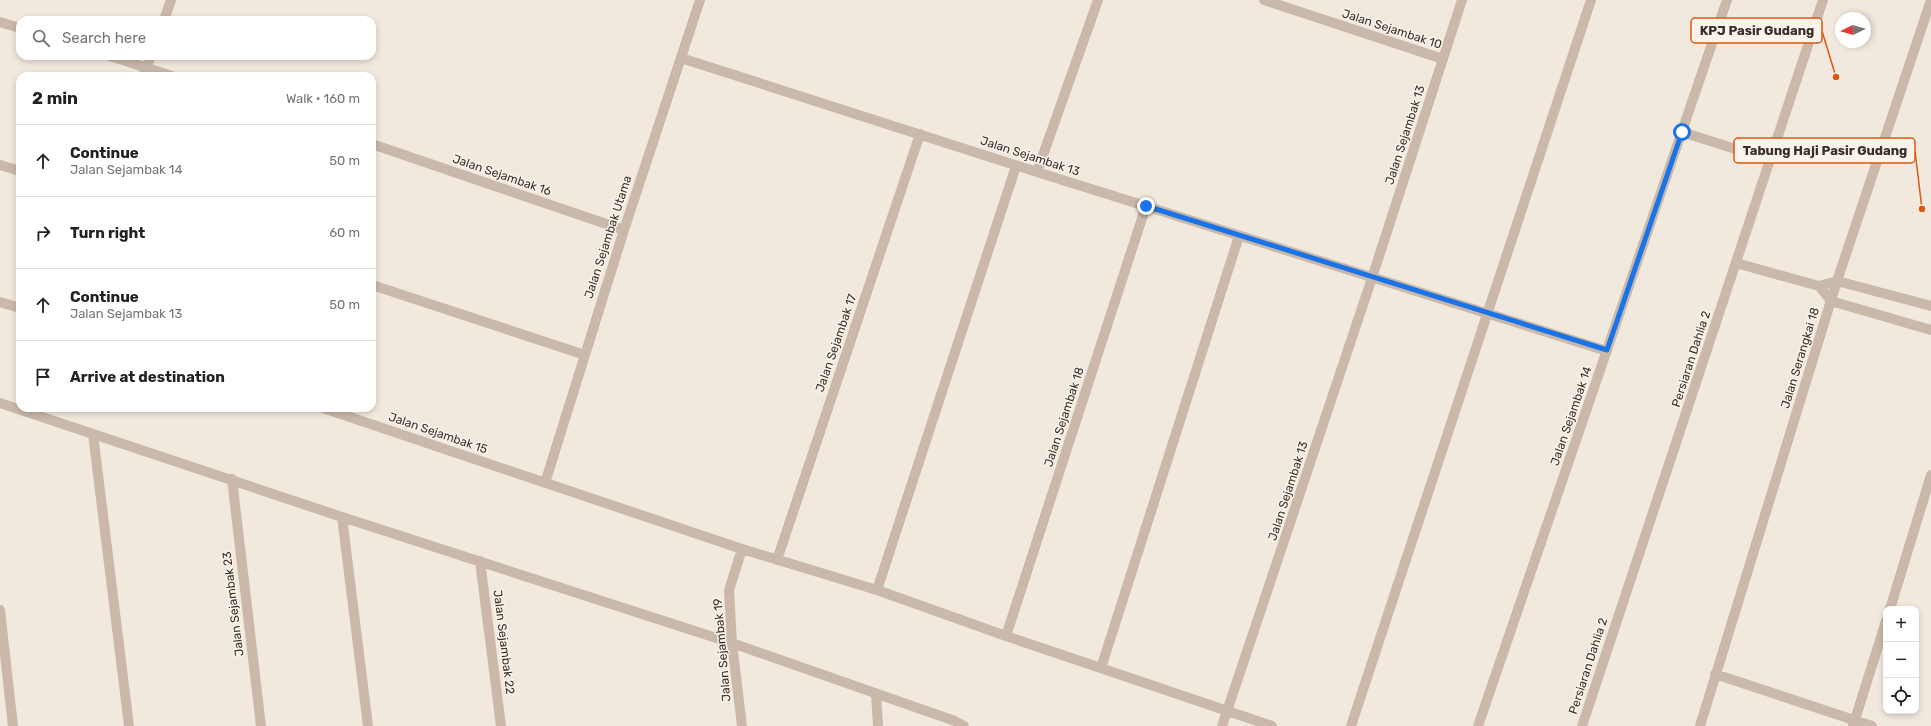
<!DOCTYPE html>
<meta charset="utf-8">
<style>
:root{--surface:#fff;--page:#f6f6f6;--text:#222;--muted:#767676;--line:#e0e0e0}
body{margin:0;font-family:Rubik,sans-serif;background:var(--page);color:var(--text)}
.controls{position:absolute;right:12px;bottom:12px;display:grid;overflow:hidden;border-radius:8px;box-shadow:0 2px 6px #0003}
.controls button{width:36px;height:36px;display:grid;place-items:center;padding:0;border:0;border-bottom:1px solid var(--line);background:var(--surface);color:var(--text);font:20px sans-serif}
.compass{position:absolute;left:1835px;top:12px;width:36px;height:36px;border-radius:50%;background:var(--surface);box-shadow:0 2px 6px #0003;rotate:265deg}
.stop{position:absolute;width:12px;height:12px;margin:-9px;border:3px solid #1a73e8;border-radius:50%;background:#fff}
.stop.end{background:#1a73e8;border-color:#fff;box-shadow:0 1px 4px #0008}
.list{margin:0;padding:0;list-style:none}
h2{display:flex;justify-content:space-between;align-items:center;height:52px;margin:0;padding:0 16px;font-size:17px}
h2 small{font-size:13px;font-weight:400;color:var(--muted)}
.list li{display:grid;grid-template-columns:26px 1fr auto;gap:12px;align-items:center;box-sizing:border-box;height:72px;padding:0 16px;border-top:1px solid var(--line)}
.list b{display:block;font-size:15px;white-space:nowrap}
.list p{margin:0;font-size:13px;white-space:nowrap;color:var(--muted)}
.list em{font-size:13px;font-style:normal;color:var(--muted)}
.icon{flex:none;width:22px;height:22px;fill:none;stroke:currentColor;stroke-width:2;stroke-linecap:round;stroke-linejoin:round}
.map{position:relative;flex:none;width:1931px;height:726px;overflow:hidden}
.search{position:absolute;background:var(--surface);box-shadow:0 2px 6px #0003;left:16px;top:16px;width:360px;height:44px;display:flex;align-items:center;gap:10px;box-sizing:border-box;padding:0 14px;border-radius:12px;color:var(--muted);font-size:15px}
.panel{position:absolute;background:var(--surface);box-shadow:0 2px 6px #0003;left:16px;top:72px;width:360px;height:340px;border-radius:12px}
.map>svg:first-child{display:block}
.lines{fill:none;stroke-linecap:round;stroke-linejoin:round}
.minor{stroke:#cab9aa;stroke-width:10}
.route{stroke:#1a73e8;stroke-width:5}
.labels{text-anchor:middle;stroke-width:3;stroke-linejoin:round;paint-order:stroke}
.street-label{font-size:12px;fill:#382e2a;stroke:#faf3eb}
.leader{fill:none;stroke:#df570e;stroke-width:1.5}
.callout-dot{fill:#df570e;stroke:#faf3eb;stroke-width:1.5}
.callout{fill:#faf3eb;stroke:#df570e;stroke-width:1.5}
.callout-label{font-size:13px;text-anchor:middle;font-weight:bold;fill:#382e2a}
</style>
<div class="map">
<svg width="1931" height="726" viewBox="0 0 1931 726">
<rect width="100%" height="100%" fill="#f2e9de"/>
<g class="lines">
<path class="minor" d="M 1264,0 L 1443,59
M 164,20 L 171,0
M 0,22 L 20,28
M 110,56 L 172,76
M 681,58 L 1037,172 L 1607,351
M 143,76 L 151,56
M 1682,132 L 1770,160
M 372,144 L 624,230
M 0,165 L 20,171
M 1037,172 L 1098,0
M 1736,263 L 1819,286 L 1837,281 L 1931,306
M 372,285 L 585,355
M 1819,286 L 1831,301 L 1931,330
M 0,302 L 20,308
M 0,403 L 342,517 L 732,643 L 955,721 L 964,726
M 323,408 L 742,549 L 877,590 L 1006,636 L 1272,726
M 93,434 L 129,726
M 232,479 L 261,726
M 545,483 L 624,230 L 700,0
M 342,517 L 368,726
M 777,560 L 920,134
M 480,561 L 501,726
M 877,590 L 1016,166
M 1890,609 L 1931,475
M 0,610 L 13,726
M 1006,636 L 1146,206
M 1101,668 L 1239,236
M 1715,674 L 1872,726
M 876,694 L 878,726
M 742,726 L 732,643 L 729,590 L 742,549
M 1222,726 L 1372,278 L 1462,0
M 1351,726 L 1591,0
M 1478,726 L 1727,0
M 1582,726 L 1823,0
M 1700,726 L 1837,281 L 1931,0
M 1853,726 L 1886,621"/>
</g>
<g class="lines">
<path class="route" d="M 1146,206 L 1607,350 L 1682,132"/>
</g>
<g class="labels">
<g class="street-label">
<text transform="translate(1392 29) rotate(18)" y="4">Jalan Sejambak 10</text>
<text transform="translate(1405 135) rotate(-72)" y="4">Jalan Sejambak 13</text>
<text transform="translate(1030 156) rotate(18)" y="4">Jalan Sejambak 13</text>
<text transform="translate(502 175) rotate(19)" y="4">Jalan Sejambak 16</text>
<text transform="translate(608 237) rotate(-72)" y="4">Jalan Sejambak Utama</text>
<text transform="translate(836 343) rotate(-71)" y="4">Jalan Sejambak 17</text>
<text transform="translate(1800 358) rotate(-73)" y="4">Jalan Serangkai 18</text>
<text transform="translate(1691 359) rotate(-72)" y="4">Persiaran Dahlia 2</text>
<text transform="translate(1571 416) rotate(-71)" y="4">Jalan Sejambak 14</text>
<text transform="translate(1064 417) rotate(-72)" y="4">Jalan Sejambak 18</text>
<text transform="translate(438 433) rotate(19)" y="4">Jalan Sejambak 15</text>
<text transform="translate(1288 491) rotate(-72)" y="4">Jalan Sejambak 13</text>
<text transform="translate(233 604) rotate(-97)" y="4">Jalan Sejambak 23</text>
<text transform="translate(504 642) rotate(83)" y="4">Jalan Sejambak 22</text>
<text transform="translate(722 650) rotate(-95)" y="4">Jalan Sejambak 19</text>
<text transform="translate(1588 666) rotate(-72)" y="4">Persiaran Dahlia 2</text>
</g>
</g>
<path class="leader" d="M1836 77L1822 31M1922 209L1915 151"/>
<g class="callout-dot">
<circle cx="1836" cy="77" r="4"/>
<circle cx="1922" cy="209" r="4"/>
</g>
<g class="callout">
<rect x="1691" y="18" width="131" height="25" rx="4"/>
<rect x="1734" y="138" width="181" height="25" rx="4"/>
</g>
<g class="callout-label">
<text x="1757" y="35">KPJ Pasir Gudang</text>
<text x="1825" y="155">Tabung Haji Pasir Gudang</text>
</g>
</svg>
<div class="controls">
<button>+</button>
<button>−</button>
<button><svg class="icon" aria-label="locate" viewBox="0 0 24 24"><circle cx="12" cy="12" r="6"/><path d="M12 2v4M12 18v4M2 12h4M18 12h4"/></svg></button>
</div>
<svg class="compass" viewBox="-18 -18 36 36"><path d="M0-13l5 13h-10z" fill="#e53935"/><path d="M0 13l5-13h-10z" fill="#767676"/></svg>
<div class="stop" style="left:1682px;top:132px"></div>
<div class="stop end" style="left:1146px;top:206px"></div>
<div class="search"><svg class="icon" aria-label="search" viewBox="0 0 24 24"><circle cx="10" cy="10" r="6"/><path d="M15 15l6 6"/></svg>Search here</div>
<section class="panel">
<h2>2 min<small>Walk · 160 m</small></h2>
<ul class="list">
<li><svg class="icon" aria-label="ahead" viewBox="0 0 24 24"><path d="M12 20V5M6 11l6-6 6 6"/></svg><div><b>Continue</b><p>Jalan Sejambak 14</p></div><em>50 m</em></li>
<li><svg class="icon" aria-label="right" viewBox="0 0 24 24"><path d="M7 20v-9h11M14 6l5 5-5 5"/></svg><div><b>Turn right</b></div><em>60 m</em></li>
<li><svg class="icon" aria-label="ahead" viewBox="0 0 24 24"><path d="M12 20V5M6 11l6-6 6 6"/></svg><div><b>Continue</b><p>Jalan Sejambak 13</p></div><em>50 m</em></li>
<li><svg class="icon" aria-label="arrive" viewBox="0 0 24 24"><path d="M6 21V4h12l-3 4 3 4H6"/></svg><div><b>Arrive at destination</b></div></li>
</ul>
</section>
</div>
